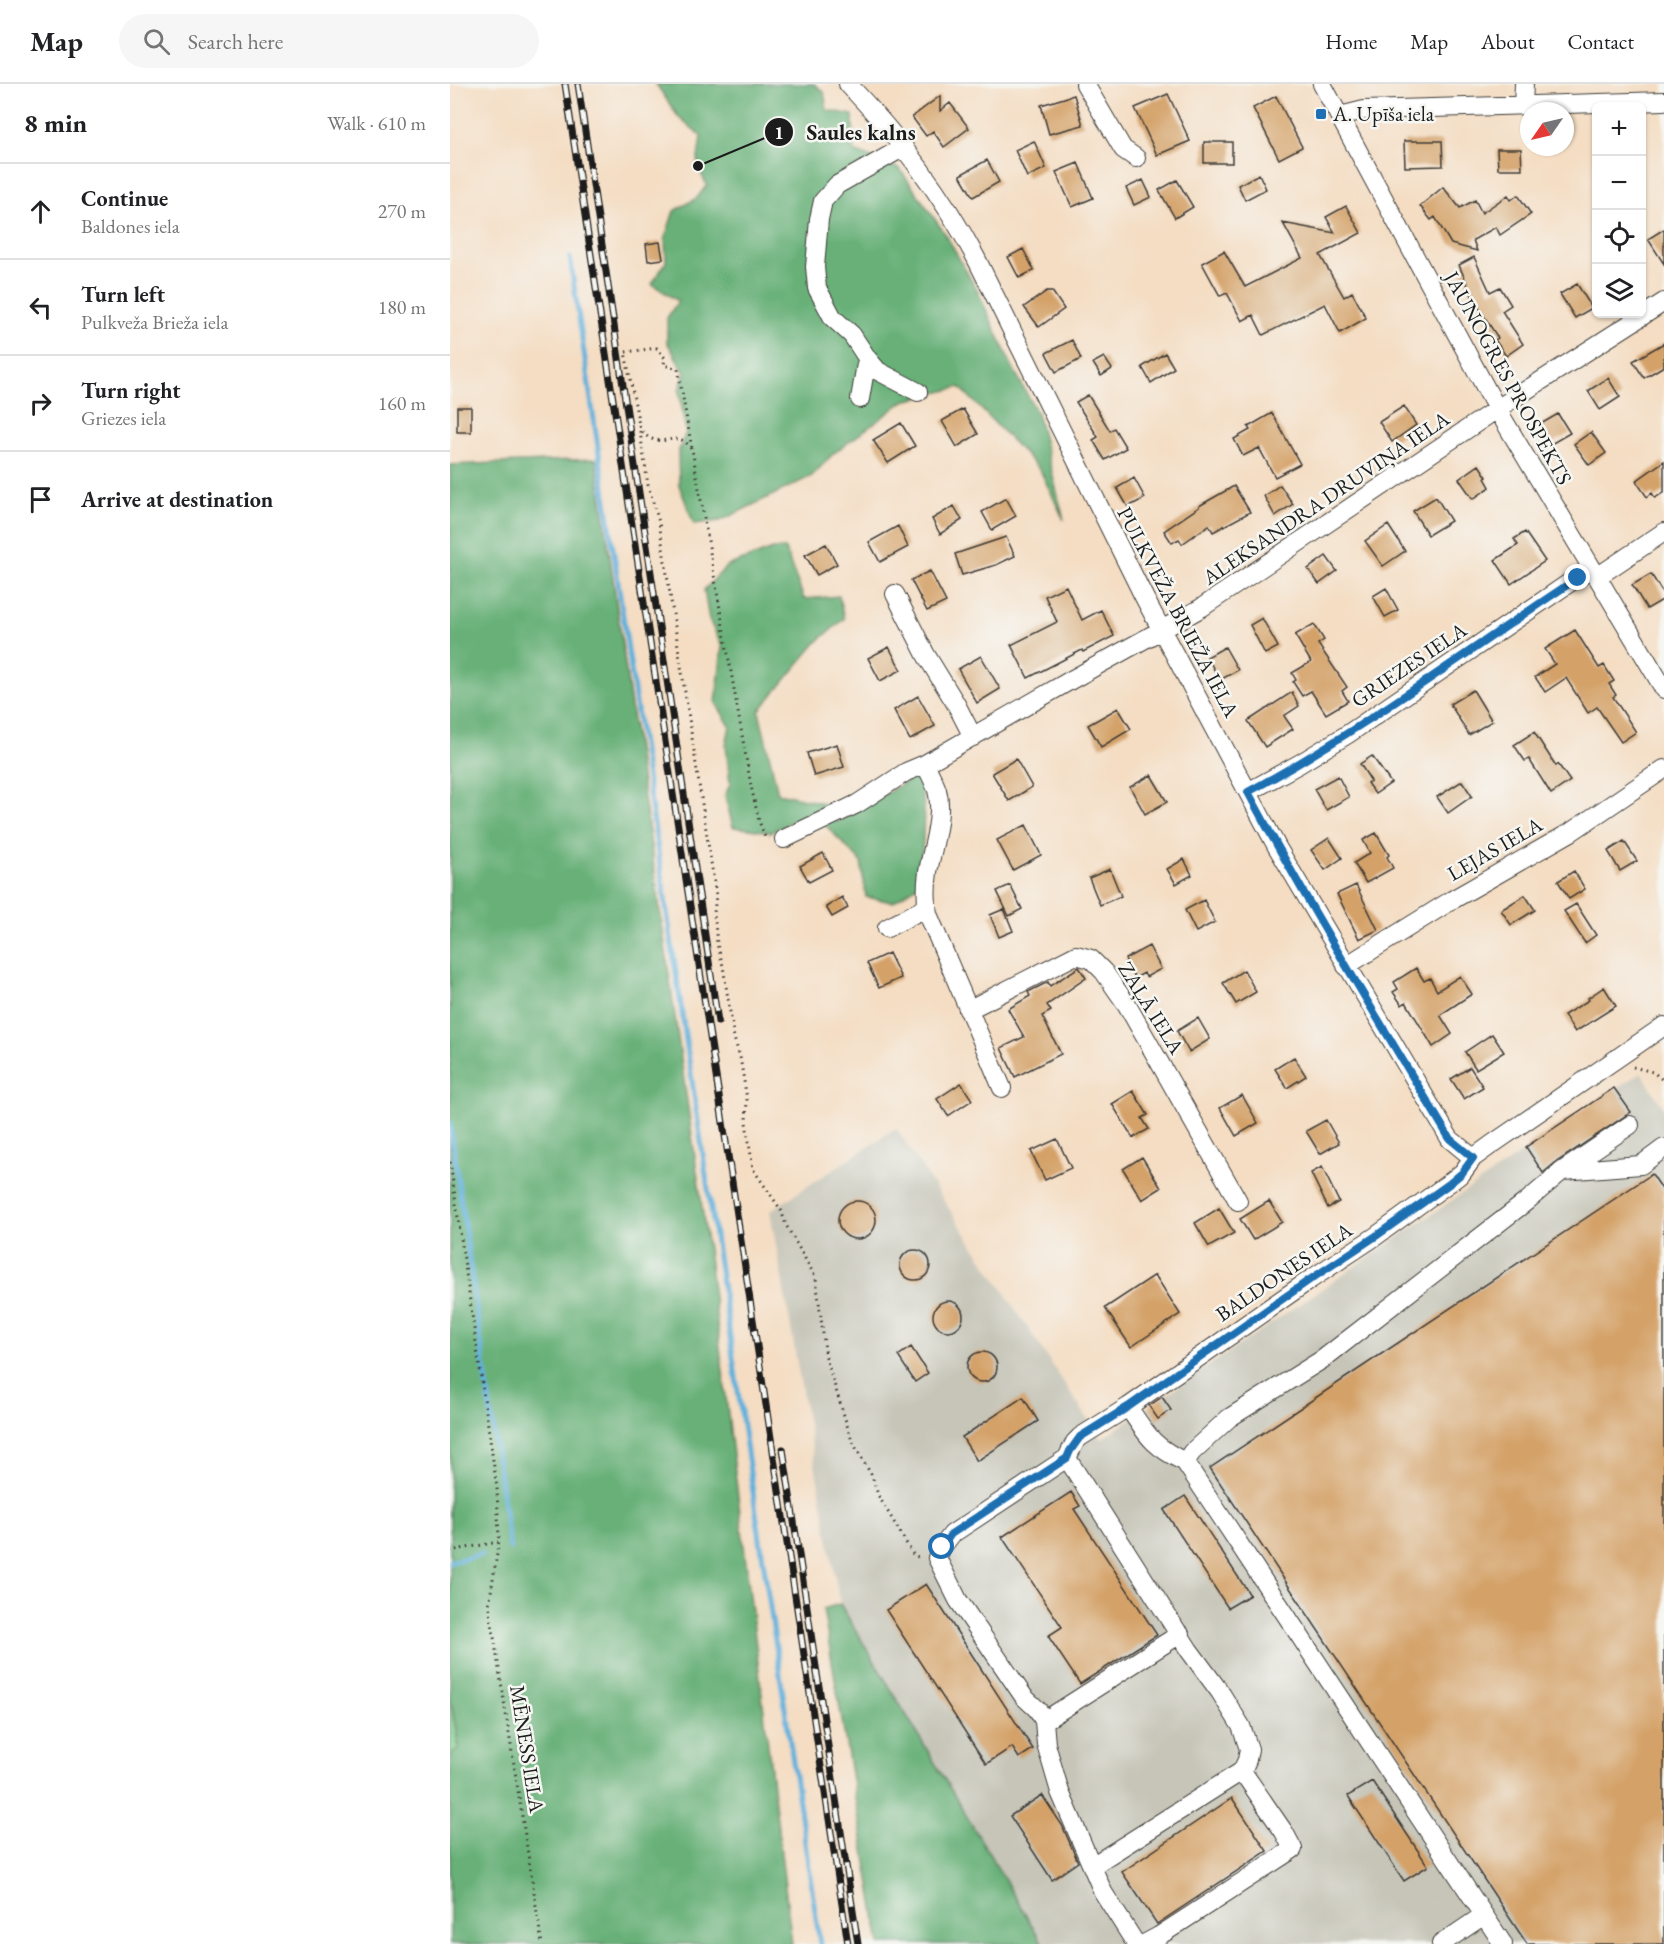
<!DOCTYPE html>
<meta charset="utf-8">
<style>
:root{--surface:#fff;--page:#f6f6f6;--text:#202124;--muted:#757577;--line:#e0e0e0}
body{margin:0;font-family:"EB Garamond",serif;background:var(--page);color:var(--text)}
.controls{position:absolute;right:18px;top:18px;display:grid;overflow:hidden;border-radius:9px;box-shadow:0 2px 4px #0004}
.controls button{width:54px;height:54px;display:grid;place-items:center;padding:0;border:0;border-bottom:2px solid var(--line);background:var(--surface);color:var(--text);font:30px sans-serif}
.compass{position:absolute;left:1070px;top:18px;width:54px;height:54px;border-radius:50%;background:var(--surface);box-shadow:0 2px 4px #0004;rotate:236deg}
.stop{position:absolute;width:18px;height:18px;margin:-14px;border:4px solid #1f6fb2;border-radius:50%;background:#fff}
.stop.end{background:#1f6fb2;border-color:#fff;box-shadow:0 2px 6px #0008}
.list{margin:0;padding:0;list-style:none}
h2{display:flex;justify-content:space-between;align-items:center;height:78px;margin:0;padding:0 24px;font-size:26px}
h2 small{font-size:20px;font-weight:400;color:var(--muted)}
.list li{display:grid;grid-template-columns:39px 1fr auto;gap:18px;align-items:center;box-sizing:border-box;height:96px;padding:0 24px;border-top:2px solid var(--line)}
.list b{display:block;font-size:22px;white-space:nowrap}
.list p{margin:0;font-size:20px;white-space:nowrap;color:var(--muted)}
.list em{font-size:20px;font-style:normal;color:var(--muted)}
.icon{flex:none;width:33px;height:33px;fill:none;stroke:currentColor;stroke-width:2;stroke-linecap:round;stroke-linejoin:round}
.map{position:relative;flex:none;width:1214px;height:1860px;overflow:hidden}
header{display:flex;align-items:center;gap:36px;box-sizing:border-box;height:84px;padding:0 30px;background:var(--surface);border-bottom:2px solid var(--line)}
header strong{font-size:28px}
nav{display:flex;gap:33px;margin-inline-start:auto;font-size:21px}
.search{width:420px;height:54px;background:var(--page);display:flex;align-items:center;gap:15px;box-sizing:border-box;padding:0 21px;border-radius:33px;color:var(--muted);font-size:22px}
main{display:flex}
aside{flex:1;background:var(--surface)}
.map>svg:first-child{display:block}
.industrial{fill:#c6c5b8}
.green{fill:#80cd8c;stroke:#4e7454;stroke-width:1.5}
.forest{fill:#68b078;stroke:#42664a;stroke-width:1.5}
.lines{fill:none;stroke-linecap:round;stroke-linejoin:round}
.stream{stroke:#60b0db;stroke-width:5}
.building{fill:#d4a269}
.minor-casing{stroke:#3c3935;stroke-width:20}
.path{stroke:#3c3935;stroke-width:3;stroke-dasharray:1.5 4.5;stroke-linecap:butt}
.minor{stroke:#fff;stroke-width:18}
.rail-casing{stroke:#1c1c1c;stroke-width:7}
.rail{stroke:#f6f6f2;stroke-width:4.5;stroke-dasharray:14;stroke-linecap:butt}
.route{stroke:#1f6fb2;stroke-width:8}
.poi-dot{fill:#1f6fb2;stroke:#f6f6f2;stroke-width:2}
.labels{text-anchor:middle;stroke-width:5;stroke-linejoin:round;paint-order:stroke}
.poi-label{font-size:21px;fill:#1c1c1c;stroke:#f6f6f2;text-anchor:start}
.street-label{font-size:21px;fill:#1c1c1c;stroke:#f6f6f2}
.leader{fill:none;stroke:#1c1c1c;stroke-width:2}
.callout-dot{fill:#1c1c1c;stroke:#f6f6f2;stroke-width:2}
.mark-label{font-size:18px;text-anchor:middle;font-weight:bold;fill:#fff}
.callout-label{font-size:22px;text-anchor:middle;font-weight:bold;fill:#1c1c1c;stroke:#f6f6f2;stroke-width:5;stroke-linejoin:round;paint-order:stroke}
</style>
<header>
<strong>Map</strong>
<div class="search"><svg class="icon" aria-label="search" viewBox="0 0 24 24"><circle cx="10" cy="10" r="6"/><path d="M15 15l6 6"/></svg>Search here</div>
<nav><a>Home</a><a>Map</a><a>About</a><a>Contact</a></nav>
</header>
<main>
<aside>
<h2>8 min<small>Walk · 610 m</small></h2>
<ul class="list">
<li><svg class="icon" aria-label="ahead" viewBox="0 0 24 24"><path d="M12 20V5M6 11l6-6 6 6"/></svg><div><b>Continue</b><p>Baldones iela</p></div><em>270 m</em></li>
<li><svg class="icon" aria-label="left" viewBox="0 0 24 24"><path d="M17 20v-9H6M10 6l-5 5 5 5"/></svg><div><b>Turn left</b><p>Pulkveža Brieža iela</p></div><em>180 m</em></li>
<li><svg class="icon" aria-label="right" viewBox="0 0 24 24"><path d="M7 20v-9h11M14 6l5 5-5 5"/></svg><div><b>Turn right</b><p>Griezes iela</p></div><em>160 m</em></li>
<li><svg class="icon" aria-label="arrive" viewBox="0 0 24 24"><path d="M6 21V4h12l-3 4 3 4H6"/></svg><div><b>Arrive at destination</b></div></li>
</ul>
</aside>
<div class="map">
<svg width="1214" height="1860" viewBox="0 0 1214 1860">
<rect width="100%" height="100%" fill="#f6f6f2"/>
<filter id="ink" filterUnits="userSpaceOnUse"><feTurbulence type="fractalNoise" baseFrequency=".0167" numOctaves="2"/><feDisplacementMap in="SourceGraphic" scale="12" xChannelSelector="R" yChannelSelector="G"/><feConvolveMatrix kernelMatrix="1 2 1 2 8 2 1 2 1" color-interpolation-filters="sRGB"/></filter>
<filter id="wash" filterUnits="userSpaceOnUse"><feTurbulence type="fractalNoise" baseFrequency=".008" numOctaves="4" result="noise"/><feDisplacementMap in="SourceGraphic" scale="24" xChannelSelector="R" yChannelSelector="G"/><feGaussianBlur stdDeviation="1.35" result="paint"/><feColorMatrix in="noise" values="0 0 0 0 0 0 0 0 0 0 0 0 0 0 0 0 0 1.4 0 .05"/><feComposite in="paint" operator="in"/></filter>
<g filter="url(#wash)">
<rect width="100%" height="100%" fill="#f4ddc3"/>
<path class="industrial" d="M 1191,988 L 1214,1025 L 1214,1860 L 593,1860 L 390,1520 L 320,1127 L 446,1044 L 651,1355 Z"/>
<path class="green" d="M 0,1610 L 9,1664 L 0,1672 Z"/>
<path class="forest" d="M 206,0 L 364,0 L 374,8 L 377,26 L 403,31 L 404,67 L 450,85 L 496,151 L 528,208 L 562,282 L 587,329 L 614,436 L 590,386 L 510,303 L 454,317 L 383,370 L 362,392 L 270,437 L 244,440 L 229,401 L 228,369 L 236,348 L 229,306 L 235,289 L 217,258 L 217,234 L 228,217 L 202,200 L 216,178 L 215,154 L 224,127 L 247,114 L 257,101 L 247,82 L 251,52 L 227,31 Z
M 146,375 L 259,1172 L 342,1860 L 0,1860 L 0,1672 L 9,1664 L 0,1610 L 0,381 Z
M 323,465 L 335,465 L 354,515 L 389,512 L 394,535 L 367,558 L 309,627 L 328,709 L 373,719 L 387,738 L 468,691 L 474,722 L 473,758 L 467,802 L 443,818 L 416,813 L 411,778 L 362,727 L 322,748 L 283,743 L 275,712 L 280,700 L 276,661 L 280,642 L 266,619 L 272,562 L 259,536 L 254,506 L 277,482 Z
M 390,1520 L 593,1860 L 430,1860 L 373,1525 Z"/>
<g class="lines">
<path class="stream" d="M 120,174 L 370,1860
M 0,1039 L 60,1464
M 0,1478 L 32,1470"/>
</g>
<g id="blocks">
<path class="building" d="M 718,10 L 740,57 L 707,71 L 685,24 Z
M 624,11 L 633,41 L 599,50 L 591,21 Z
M 490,12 L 490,27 L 500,19 L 519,44 L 494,63 L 483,47 L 476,52 L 462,33 Z
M 826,12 L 852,63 L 829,75 L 803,24 Z
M 584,57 L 596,84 L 577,93 L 565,66 Z
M 954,57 L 992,57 L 993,82 L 955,83 Z
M 754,58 L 782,58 L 782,79 L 754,79 Z
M 1047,65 L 1071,65 L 1072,85 L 1048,85 Z
M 537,76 L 549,98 L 523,113 L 510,91 Z
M 628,79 L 643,114 L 622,123 L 606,88 Z
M 809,90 L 816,105 L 795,116 L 788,101 Z
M 693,96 L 701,113 L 684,121 L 676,104 Z
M 727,96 L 743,123 L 725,134 L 709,106 Z
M 993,103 L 1010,124 L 1025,116 L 1032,129 L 1058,111 L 1061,116 L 1068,111 L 1081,130 L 1050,151 L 1046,143 L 1023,156 L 1027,167 L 1001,160 L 985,133 L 981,136 L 970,122 Z
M 896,122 L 911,149 L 870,171 L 894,213 L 902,208 L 916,234 L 890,249 L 875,220 L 813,251 L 803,231 L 792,237 L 777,209 L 770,212 L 752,179 L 774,167 L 795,203 L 852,174 L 833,139 L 885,149 L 876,133 Z
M 1214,145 L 1214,180 L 1198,155 Z
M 210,158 L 213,175 L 198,177 L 196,160 Z
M 573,165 L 584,186 L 569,194 L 558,173 Z
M 1024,173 L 1040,208 L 1050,203 L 1061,221 L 1052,227 L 1073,260 L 1056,272 L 1045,256 L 1048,254 L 1025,218 L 1009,181 Z
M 1127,200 L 1142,224 L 1125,234 L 1110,210 Z
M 597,207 L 602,207 L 614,225 L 589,243 L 574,223 Z
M 622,256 L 631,275 L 606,288 L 596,269 Z
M 1214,259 L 1214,282 L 1194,294 L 1183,277 Z
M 715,269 L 724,284 L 701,299 L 692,283 Z
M 654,273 L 662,285 L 651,292 L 643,279 Z
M 1158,294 L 1170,313 L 1150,326 L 1138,307 Z
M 638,311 L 660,347 L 664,344 L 676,364 L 655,376 L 643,356 L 648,353 L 626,318 Z
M 954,322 L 966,341 L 942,358 L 929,338 Z
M 7,323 L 21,323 L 21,348 L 7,348 Z
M 513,325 L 528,350 L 507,363 L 492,337 Z
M 822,329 L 850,380 L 825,393 L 809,364 L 793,372 L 784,355 L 800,346 L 798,343 Z
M 1108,330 L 1120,349 L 1101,360 L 1089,341 Z
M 451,339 L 465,362 L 438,379 L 423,356 Z
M 1141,348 L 1156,369 L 1139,381 L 1124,360 Z
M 1214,377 L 1214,408 L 1205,414 L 1202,409 L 1197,413 L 1186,397 Z
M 1029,381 L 1037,393 L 1035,394 L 1040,403 L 1023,415 L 1009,395 Z
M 684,394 L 695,414 L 678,423 L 667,404 Z
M 830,401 L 843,420 L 825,432 L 814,412 Z
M 784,402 L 800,428 L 763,448 L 759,441 L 732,460 L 729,455 L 722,459 L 714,447 L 749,423 L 749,422 Z
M 986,413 L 1001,437 L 978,451 L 963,427 Z
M 556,414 L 566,432 L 542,446 L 532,428 Z
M 504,422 L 512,436 L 490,450 L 482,435 Z
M 938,441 L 955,467 L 933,482 L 915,457 Z
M 448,442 L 458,463 L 430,478 L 419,458 Z
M 1075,448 L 1095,477 L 1061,500 L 1045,476 L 1068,461 L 1064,455 Z
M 556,453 L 565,472 L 546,481 L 512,491 L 505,470 Z
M 376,460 L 387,480 L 367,491 L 355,471 Z
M 876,472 L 887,487 L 869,500 L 858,485 Z
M 480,487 L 496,518 L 477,527 L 461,496 Z
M 1201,490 L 1214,511 L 1214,515 L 1197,525 L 1182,501 Z
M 616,502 L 632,536 L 651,526 L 664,552 L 633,568 L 632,566 L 578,594 L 561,561 L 607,538 L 595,512 Z
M 936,504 L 948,526 L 935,533 L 923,512 Z
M 812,534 L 828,563 L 815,570 L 800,541 Z
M 864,540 L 874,556 L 868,560 L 897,603 L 892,607 L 898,617 L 876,630 L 861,607 L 852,612 L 843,598 L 846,596 L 842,589 L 861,578 L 845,551 Z
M 1125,546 L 1149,584 L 1154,581 L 1164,597 L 1159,600 L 1166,611 L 1163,613 L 1186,648 L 1171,658 L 1147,623 L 1138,629 L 1116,594 L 1095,608 L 1085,593 L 1105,580 L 1095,565 Z
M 439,563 L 451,586 L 430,597 L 418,574 Z
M 775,563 L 788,586 L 770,596 L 757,573 Z
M 531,572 L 550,605 L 527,619 L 508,585 Z
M 1023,606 L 1042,637 L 1019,651 L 1000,620 Z
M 842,608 L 849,622 L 834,632 L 843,645 L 815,663 L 798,637 Z
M 468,612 L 485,642 L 460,656 L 444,626 Z
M 668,624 L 681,645 L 651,663 L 638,641 Z
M 1084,648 L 1106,682 L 1108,680 L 1120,697 L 1101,710 L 1079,675 L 1075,677 L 1064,661 Z
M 387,660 L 394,683 L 364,692 L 357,669 Z
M 922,672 L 941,699 L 925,710 L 917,699 L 921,697 L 910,680 Z
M 566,675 L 582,703 L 559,717 L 542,689 Z
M 701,691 L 717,718 L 695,730 L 680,703 Z
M 888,692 L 899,713 L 876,726 L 864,705 Z
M 1012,697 L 1022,712 L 998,729 L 987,713 Z
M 576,741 L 591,771 L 563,786 L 547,756 Z
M 926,749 L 939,771 L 937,773 L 943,784 L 916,799 L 904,779 L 920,769 L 913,756 Z
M 879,754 L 892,774 L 875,786 L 861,766 Z
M 1174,757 L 1187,777 L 1170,787 L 1158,767 Z
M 373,769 L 382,786 L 359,798 L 350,782 Z
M 734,775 L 742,791 L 726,800 L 717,785 Z
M 660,785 L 671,812 L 650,821 L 639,794 Z
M 1124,787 L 1135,805 L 1119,815 L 1108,797 Z
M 560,801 L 572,825 L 559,832 L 547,807 Z
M 906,801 L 928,846 L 909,855 L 887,810 Z
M 1075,811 L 1085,826 L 1061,841 L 1051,826 Z
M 392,813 L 398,824 L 382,833 L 376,823 Z
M 754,816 L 765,838 L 746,848 L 735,826 Z
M 1126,820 L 1146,851 L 1135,859 L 1114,827 Z
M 554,825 L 563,847 L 549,853 L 540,831 Z
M 699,862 L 711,885 L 696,893 L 694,889 L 685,894 L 675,875 Z
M 439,869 L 451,894 L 429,904 L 417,879 Z
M 629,883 L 636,894 L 597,921 L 601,927 L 592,932 L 611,970 L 565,993 L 551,964 L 574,953 L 558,925 L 580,912 L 578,908 L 598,898 L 600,902 Z
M 966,884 L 974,897 L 980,894 L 987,907 L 1010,892 L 1022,910 L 990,931 L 1002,950 L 983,963 L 956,918 L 952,921 L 943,908 L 948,905 L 944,898 Z
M 794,886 L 806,908 L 786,920 L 773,899 Z
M 1154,903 L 1166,922 L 1125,948 L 1114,931 L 1139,916 L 1138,914 Z
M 748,934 L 760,955 L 739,968 L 727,947 Z
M 1042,950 L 1054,968 L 1026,985 L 1015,968 Z
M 844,973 L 856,992 L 837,1004 L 825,985 Z
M 1020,983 L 1033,1003 L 1014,1015 L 1001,995 Z
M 511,999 L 522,1016 L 498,1032 L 487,1015 Z
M 1164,1004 L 1181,1028 L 1105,1079 L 1093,1089 L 1076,1063 Z
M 683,1007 L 698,1031 L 692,1034 L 699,1045 L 683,1054 L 662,1020 Z
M 792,1011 L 808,1039 L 786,1052 L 770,1024 Z
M 876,1036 L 889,1059 L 870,1070 L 856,1047 Z
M 607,1055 L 621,1084 L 595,1096 L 581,1067 Z
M 692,1073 L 711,1104 L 692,1116 L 673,1085 Z
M 872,1083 L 889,1118 L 878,1124 L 861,1089 Z
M 1202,1090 L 1214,1108 L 1214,1860 L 1077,1860 L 760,1384 Z
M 819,1117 L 832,1138 L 803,1156 L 790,1135 Z
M388 1136a19 19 0 1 1 38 0a19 19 0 1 1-38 0Z
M 769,1124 L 784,1149 L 759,1163 L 745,1139 Z
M450 1181a15 15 0 1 1 30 0a15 15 0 1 1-30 0Z
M 705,1191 L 730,1230 L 681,1263 L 655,1224 Z
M483 1232a15 15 0 1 1 30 0a15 15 0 1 1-30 0Z
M 461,1263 L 478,1289 L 465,1298 L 448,1272 Z
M517 1283a15 15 0 1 1 30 0a15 15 0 1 1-30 0Z
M 573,1313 L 588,1337 L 527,1377 L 512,1353 Z
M 712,1313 L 721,1326 L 708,1335 L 699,1322 Z
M 621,1408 L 630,1422 L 624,1425 L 707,1551 L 630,1600 L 598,1552 L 612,1543 L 552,1453 Z
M 735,1412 L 800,1511 L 778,1524 L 714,1426 Z
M 476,1500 L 583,1665 L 569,1674 L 562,1663 L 536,1680 L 436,1526 Z
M 922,1697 L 978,1782 L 954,1797 L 898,1712 Z
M 592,1711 L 612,1741 L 628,1778 L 602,1796 L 560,1732 Z
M 782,1714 L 817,1767 L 707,1840 L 672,1788 Z"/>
</g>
</g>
<g filter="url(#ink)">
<use href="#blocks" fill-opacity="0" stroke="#3c3935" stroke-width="1.5"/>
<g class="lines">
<g class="minor-casing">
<path id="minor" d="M 398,0 C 449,54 491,108 526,174 L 694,513 L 827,763 L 1000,1055 L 1023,1074
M 635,0 L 673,65 L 686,74
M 872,0 L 1047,325 L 1214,605
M 1073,21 L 1074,0
M 890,32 L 914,26 L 1214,17
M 417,274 L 428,287 L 468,308
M 410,315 L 417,274 L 402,251 L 383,234 L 367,204 L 365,183 L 369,135 L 373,117 L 387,101 L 454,63
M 1147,493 L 1214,448
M 445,510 L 476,571 L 506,620 L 523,653
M 475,680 C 479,688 484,697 487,706 C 494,730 482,764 478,788 C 476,802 476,816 478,830 L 552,1004
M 798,708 L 849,680 L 898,650 L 1141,484
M 334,755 L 407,720 L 456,688 L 475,680 L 621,596 L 751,524 L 1047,325 L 1214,218
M 437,844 L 477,823
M 896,882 L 1002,816 L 1121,748 L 1214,685
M 518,926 L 626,871 L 641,875 L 654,888 L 677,921 L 788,1117
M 1113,1087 L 1191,1081 L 1214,1064
M 678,1323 C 697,1351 702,1362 735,1378
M 617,1374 L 739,1566 L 770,1608 L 791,1642 L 799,1665 L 797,1676 L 792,1687 L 642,1782
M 594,1637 L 730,1550
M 686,1860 L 653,1808 L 610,1708 L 596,1660 L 594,1637 L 588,1626 L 574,1613 L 508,1516 L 487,1474 L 492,1463 L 502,1450 L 617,1374 L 625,1358 L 630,1353 L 678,1323 L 858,1197 L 926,1152 L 999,1099 L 1012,1089 L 1023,1074 L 1041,1061 L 1214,942
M 694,1860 L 709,1852 L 843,1765 L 834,1748 L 792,1687
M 991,1860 L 1034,1831
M 1053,1860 L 735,1378 L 742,1368 L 779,1334 L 873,1275 L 1077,1117 L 1111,1088 L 1180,1041"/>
</g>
<path class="path" d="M 189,341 L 198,401 L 209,438 L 266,811 L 264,829 L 267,860 L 273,882 L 284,954 L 290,973 L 297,1015 L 296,1038 L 303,1085 L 331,1126 L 336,1141 L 366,1194 L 376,1274 L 402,1357 L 422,1392 L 428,1411 L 464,1472 L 470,1473
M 241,365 C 230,346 218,361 202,355 C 196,353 192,347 189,341 L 175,268 L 207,264 L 215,274 L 214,281 L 228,285 L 301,702 L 309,737 L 315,753 L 319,754
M 1183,983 L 1203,988 L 1214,997
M 0,1078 L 47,1404 L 49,1457 L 39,1521 L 92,1860
M 0,1467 L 48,1458"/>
<use href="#minor" class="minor"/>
<g class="rail-casing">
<path id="rail" d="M 115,0 L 398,1860
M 128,0 L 268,938
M 333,1365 L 408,1860"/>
</g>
<use href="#rail" class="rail"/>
</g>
</g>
<g class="lines" filter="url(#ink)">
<path class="route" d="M 492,1463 L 501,1450 L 617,1374 L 620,1367 L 630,1353 L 678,1323 L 858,1197 L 926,1152 L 999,1100 L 1012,1089 L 1023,1074 L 1000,1055 C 931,940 861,826 798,708 C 913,646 1018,566 1128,494"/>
</g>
<rect class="poi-dot" x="865" y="24" width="12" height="12" rx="3"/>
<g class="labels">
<g class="poi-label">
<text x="883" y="37">A. Upīša iela</text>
</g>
<g class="street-label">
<text transform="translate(1058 294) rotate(61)" y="7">JAUNOGRES PROSPEKTS</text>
<text transform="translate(876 414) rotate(-34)" y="7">ALEKSANDRA DRUVIŅA IELA</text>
<text transform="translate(728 528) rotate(62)" y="7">PULKVEŽA BRIEŽA IELA</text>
<text transform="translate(959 581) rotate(-34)" y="7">GRIEZES IELA</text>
<text transform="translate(1045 765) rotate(-30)" y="7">LEJAS IELA</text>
<text transform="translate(701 924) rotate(58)" y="7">ZAĻĀ IELA</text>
<text transform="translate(834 1188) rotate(-34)" y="7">BALDONES IELA</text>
<text transform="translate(77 1665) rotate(81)" y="7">MĒNESS IELA</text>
</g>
</g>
<path class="leader" d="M248 82L329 48"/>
<g class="callout-dot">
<circle cx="248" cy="82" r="6"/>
<circle cx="329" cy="48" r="15"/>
</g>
<g class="mark-label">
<text x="329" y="55">1</text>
</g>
<g class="callout-label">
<text x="411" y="56">Saules kalns</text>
</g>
</svg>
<div class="controls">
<button>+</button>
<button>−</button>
<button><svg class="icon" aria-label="locate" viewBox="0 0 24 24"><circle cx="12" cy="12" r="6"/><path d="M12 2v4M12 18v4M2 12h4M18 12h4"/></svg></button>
<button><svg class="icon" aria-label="layers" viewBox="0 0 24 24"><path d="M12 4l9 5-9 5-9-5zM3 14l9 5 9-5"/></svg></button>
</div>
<svg class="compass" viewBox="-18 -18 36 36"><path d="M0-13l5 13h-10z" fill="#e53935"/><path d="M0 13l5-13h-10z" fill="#757577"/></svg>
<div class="stop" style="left:492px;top:1463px"></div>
<div class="stop end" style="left:1128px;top:494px"></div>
</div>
</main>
